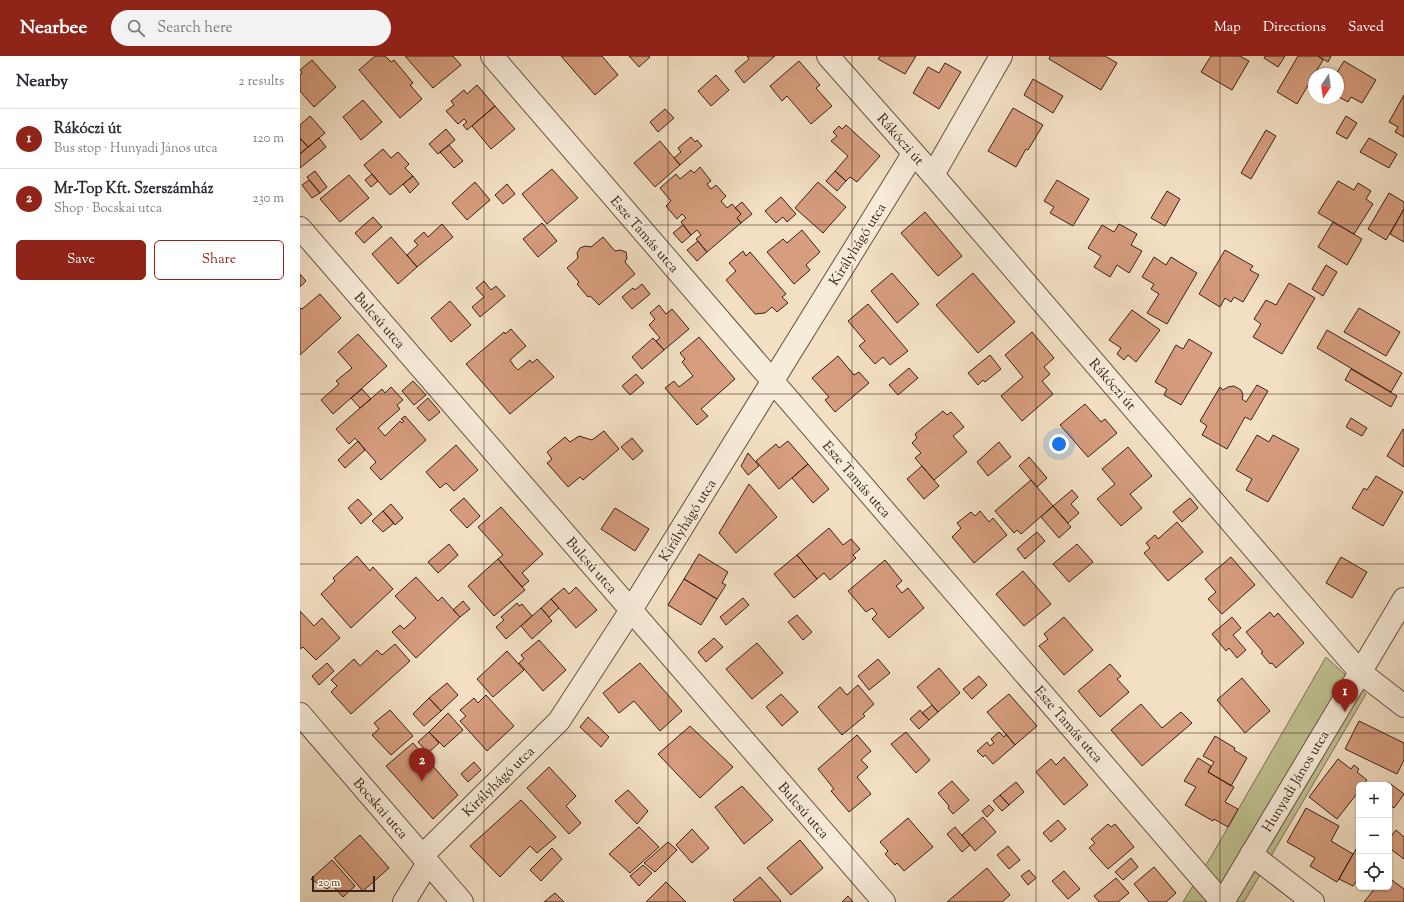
<!DOCTYPE html>
<meta charset="utf-8">
<style>
:root{--surface:#fff;--page:#f2f2f3;--text:#2b2b33;--muted:#7c7c81;--line:#e1e1e2;--accent:#8f2418}
body{margin:0;font-family:"Sorts Mill Goudy",serif;background:var(--page);color:var(--text)}
.controls{position:absolute;right:12px;bottom:12px;display:grid;overflow:hidden;border-radius:6px;box-shadow:0 1px 3px #0004}
.controls button{width:36px;height:36px;display:grid;place-items:center;padding:0;border:0;border-bottom:1px solid var(--line);background:var(--surface);color:var(--text);font:20px sans-serif}
.compass{position:absolute;left:1008px;top:12px;width:36px;height:36px;border-radius:50%;background:var(--surface);box-shadow:0 1px 3px #0004;rotate:193deg}
.scale{position:absolute;left:12px;bottom:10px;width:63px;box-sizing:border-box;padding-left:4px;border:2px solid #3c2217;border-top:0;font-size:11px;line-height:14px;white-space:nowrap;color:#3c2217;-webkit-text-stroke:3px #f7ebd9;paint-order:stroke}
.you{position:absolute;left:759px;top:388px;width:14px;height:14px;margin:-10px;border:3px solid #fff;border-radius:50%;background:#1a73e8;box-shadow:0 0 0 6px #1a73e833}
.badge{display:grid;place-items:center;width:26px;height:26px;border-radius:50%;background:var(--accent);color:#fff;font-size:13px;font-weight:700}
.pin{position:absolute;translate:-50% -33px;filter:drop-shadow(0 1px 2px #0008)}
.pin::after{content:'';position:absolute;top:21px;width:14px;height:12px;background:inherit;clip-path:polygon(0 0,100% 0,50% 100%)}
.list{margin:0;padding:0;list-style:none}
h2{display:flex;justify-content:space-between;align-items:center;height:52px;margin:0;padding:0 16px;font-size:17px}
h2 small{font-size:13px;font-weight:400;color:var(--muted)}
.list li{display:grid;grid-template-columns:26px 1fr auto;gap:12px;align-items:center;box-sizing:border-box;height:60px;padding:0 16px;border-top:1px solid var(--line)}
.list b{display:block;font-size:15px;white-space:nowrap}
.list p{margin:0;font-size:13px;white-space:nowrap;color:var(--muted)}
.list em{font-size:13px;font-style:normal;color:var(--muted)}
.actions{display:flex;gap:8px;padding:12px 16px}
.actions a{flex:1;padding:9px 0;border:1px solid var(--accent);border-radius:6px;text-align:center;font-size:14px;color:var(--accent)}
.actions .main{background:var(--accent);color:#fff}
.icon{flex:none;width:22px;height:22px;fill:none;stroke:currentColor;stroke-width:2;stroke-linecap:round;stroke-linejoin:round}
.map{position:relative;flex:none;width:1104px;height:846px;overflow:hidden}
header{display:flex;align-items:center;gap:24px;box-sizing:border-box;height:56px;padding:0 20px;background:var(--accent);color:#fff}
header strong{font-size:19px}
nav{display:flex;gap:22px;margin-inline-start:auto;font-size:14px}
.search{width:280px;height:36px;background:var(--page);display:flex;align-items:center;gap:10px;box-sizing:border-box;padding:0 14px;border-radius:22px;color:var(--muted);font-size:15px}
main{display:flex}
aside{flex:1;background:var(--surface)}
.map>svg:first-child{display:block}
.green{fill:#bfc191;stroke:#7e7254}
.building{fill:#d69d7e;stroke:#3c2217}
.lines{fill:none;stroke-linecap:round;stroke-linejoin:round}
.minor-casing{stroke:#6a5242;stroke-width:24}
.minor{stroke:#f7ebd9;stroke-width:22}
.grid{fill:none;stroke:#3c2217;stroke-width:1;stroke-opacity:0.55}
.labels{text-anchor:middle;stroke-width:3.5;stroke-linejoin:round;paint-order:stroke}
.street-label{font-size:14px;fill:#3c2217;stroke:#f7ebd9}
</style>
<header>
<strong>Nearbee</strong>
<div class="search"><svg class="icon" aria-label="search" viewBox="0 0 24 24"><circle cx="10" cy="10" r="6"/><path d="M15 15l6 6"/></svg>Search here</div>
<nav><a>Map</a><a>Directions</a><a>Saved</a></nav>
</header>
<main>
<aside>
<h2>Nearby<small>2 results</small></h2>
<ul class="list">
<li><span class="badge">1</span><div><b>Rákóczi út</b><p>Bus stop · Hunyadi János utca</p></div><em>120 m</em></li>
<li><span class="badge">2</span><div><b>Mr-Top Kft. Szerszámház</b><p>Shop · Bocskai utca</p></div><em>230 m</em></li>
</ul>
<div class="actions"><a class="main">Save</a><a>Share</a></div>
</aside>
<div class="map">
<svg width="1104" height="846" viewBox="0 0 1104 846">
<rect width="100%" height="100%" fill="#f3e0c4"/>
<filter id="stains"><feTurbulence type="fractalNoise" baseFrequency=".005" numOctaves="4"/><feColorMatrix values="0 0 0 0 .2 0 0 0 0 .09 0 0 0 0 .02 0 0 0 .5 -.17"/></filter>
<radialGradient id="worn" r=".72"><stop offset=".6" stop-color="#630" stop-opacity="0"/><stop offset="1" stop-color="#630" stop-opacity=".3"/></radialGradient>
<path class="green" d="M 1026,601 L 1066,638 L 944,846 L 883,846 L 912,799 Z"/>
<path class="building" d="M 75,0 L 85,0 L 91,6 L 94,4 L 113,27 L 110,29 L 122,43 L 100,62 L 59,14 Z
M 105,0 L 153,0 L 161,9 L 133,32 Z
M 261,0 L 302,0 L 318,19 L 295,39 Z
M 329,0 L 349,0 L 350,1 L 339,11 Z
M 447,0 L 475,0 L 444,27 L 435,15 L 449,3 Z
M 580,0 L 616,0 L 605,18 L 578,3 Z
M 750,0 L 805,0 L 817,7 L 801,34 L 749,3 Z
M 911,0 L 940,0 L 949,5 L 932,34 L 901,16 Z
M 965,0 L 985,0 L 978,11 L 964,2 Z
M 998,0 L 1018,0 L 1023,4 L 997,48 L 977,36 Z
M 1018,0 L 1031,0 L 1028,6 Z
M 12,4 L 36,31 L 14,51 L 0,35 L 0,19 L 2,17 L 0,14 Z
M 499,5 L 520,29 L 516,32 L 532,50 L 511,68 L 487,40 L 482,45 L 470,30 Z
M 1044,5 L 1076,24 L 1062,47 L 1051,41 L 1048,46 L 1039,41 L 1042,36 L 1038,33 L 1038,18 L 1036,18 Z
M 645,7 L 661,16 L 639,53 L 613,37 L 628,11 L 639,17 Z
M 416,19 L 429,34 L 411,50 L 398,35 Z
M 733,23 L 763,40 L 753,57 L 724,39 Z
M 177,29 L 195,50 L 167,74 L 163,69 L 167,66 L 164,63 L 158,68 L 146,55 L 154,49 L 151,45 L 164,34 L 167,38 Z
M 1104,39 L 1104,81 L 1095,76 L 1098,71 L 1089,66 Z
M 63,44 L 82,66 L 61,84 L 43,61 Z
M 195,50 L 215,73 L 191,93 L 172,70 Z
M 713,52 L 743,69 L 728,94 L 726,93 L 716,111 L 688,95 Z
M 365,53 L 374,62 L 358,76 L 350,66 Z
M 10,60 L 25,77 L 8,91 L 0,82 L 0,69 Z
M 1046,60 L 1057,67 L 1047,83 L 1036,77 Z
M 546,69 L 580,100 L 557,126 L 550,121 L 546,125 L 535,115 L 548,100 L 531,85 L 537,80 L 533,76 L 539,70 L 542,73 Z
M 146,73 L 155,84 L 138,98 L 129,88 Z
M 966,74 L 976,80 L 951,123 L 941,117 Z
M 391,81 L 395,86 L 397,84 L 402,90 L 380,109 L 374,102 L 381,96 L 378,92 Z
M 19,82 L 26,91 L 0,112 L 0,98 Z
M 1069,82 L 1097,98 L 1089,112 L 1060,96 Z
M 1,83 L 8,91 L 0,98 L 0,84 Z
M 360,85 L 380,109 L 355,131 L 334,107 Z
M 149,89 L 163,105 L 154,112 L 140,96 Z
M 83,93 L 91,102 L 98,96 L 109,108 L 105,112 L 113,120 L 90,139 L 64,109 Z
M 400,111 L 411,125 L 407,128 L 411,133 L 416,129 L 426,140 L 421,145 L 427,152 L 432,148 L 441,158 L 437,162 L 441,167 L 407,196 L 396,183 L 401,179 L 397,174 L 391,179 L 381,166 L 386,162 L 382,158 L 377,163 L 366,150 L 371,145 L 360,132 L 376,118 L 380,123 L 391,114 L 394,117 Z
M 252,113 L 278,142 L 247,168 L 222,138 Z
M 15,115 L 27,131 L 20,137 L 7,121 Z
M 535,115 L 546,125 L 537,135 L 526,125 Z
M 72,118 L 78,125 L 71,131 L 65,124 Z
M 49,119 L 69,142 L 40,166 L 20,143 Z
M 113,120 L 119,128 L 110,137 L 103,128 Z
M 9,124 L 20,137 L 12,142 L 2,129 Z
M 757,124 L 789,143 L 773,170 L 750,157 L 754,151 L 744,145 Z
M 1038,125 L 1054,134 L 1058,127 L 1071,135 L 1066,143 L 1073,148 L 1054,178 L 1018,157 Z
M 175,126 L 190,144 L 167,164 L 152,147 Z
M 518,126 L 546,151 L 523,177 L 495,152 Z
M 207,128 L 215,138 L 203,148 L 195,139 Z
M 867,135 L 880,143 L 865,170 L 851,162 Z
M 1089,137 L 1104,146 L 1104,153 L 1086,184 L 1068,173 Z
M 481,141 L 496,158 L 487,166 L 483,161 L 476,167 L 465,155 Z
M 442,146 L 452,158 L 441,167 L 437,162 L 441,158 L 435,152 Z
M 1104,153 L 1104,186 L 1090,178 Z
M 625,156 L 662,200 L 638,220 L 601,177 Z
M 73,161 L 82,171 L 64,187 L 55,177 Z
M 1033,166 L 1062,183 L 1047,209 L 1018,191 Z
M 242,167 L 257,185 L 238,201 L 223,183 Z
M 142,168 L 153,181 L 117,211 L 107,199 L 118,189 L 114,185 L 124,176 L 128,181 Z
M 819,168 L 837,178 L 831,189 L 842,195 L 829,217 L 817,209 L 810,221 L 794,211 L 801,200 L 788,192 L 802,169 L 814,176 Z
M 383,169 L 391,179 L 382,187 L 373,177 Z
M 502,174 L 520,196 L 506,209 L 510,214 L 494,228 L 467,196 L 483,183 L 487,187 Z
M 91,181 L 117,211 L 98,228 L 72,198 Z
M 303,181 L 315,195 L 320,194 L 326,196 L 327,202 L 325,206 L 335,218 L 299,249 L 290,240 L 288,241 L 277,228 L 279,226 L 267,212 L 278,202 L 277,197 L 280,192 L 285,190 L 291,191 Z
M 398,185 L 407,196 L 397,205 L 387,194 Z
M 925,194 L 953,210 L 950,214 L 959,219 L 943,246 L 934,241 L 931,246 L 925,242 L 920,251 L 899,238 Z
M 443,195 L 446,200 L 450,196 L 486,238 L 482,241 L 488,247 L 477,256 L 472,251 L 465,257 L 455,258 L 426,224 L 436,215 L 429,207 Z
M 854,201 L 866,209 L 871,201 L 897,217 L 867,268 L 847,257 L 859,238 L 851,233 L 854,228 L 842,221 Z
M 1026,209 L 1037,216 L 1023,240 L 1012,233 Z
M 592,217 L 619,248 L 597,267 L 571,235 Z
M 673,217 L 715,266 L 678,297 L 636,249 Z
M 0,218 L 6,225 L 0,231 Z
M 184,225 L 191,234 L 196,230 L 205,240 L 180,261 L 172,251 L 184,241 L 176,232 Z
M 989,227 L 1015,242 L 982,298 L 953,281 L 961,268 L 954,263 L 966,244 L 976,249 Z
M 342,228 L 350,238 L 332,253 L 322,241 L 333,232 L 335,234 Z
M 20,238 L 41,262 L 0,299 L 0,252 L 2,253 Z
M 150,245 L 171,269 L 151,286 L 131,262 Z
M 568,248 L 608,295 L 590,309 L 583,301 L 575,308 L 559,290 L 565,285 L 548,265 Z
M 359,249 L 366,258 L 372,253 L 389,273 L 364,294 L 356,285 L 360,282 L 349,269 L 355,263 L 350,257 Z
M 1059,252 L 1100,276 L 1086,300 L 1044,276 Z
M 832,254 L 860,274 L 836,306 L 828,299 L 824,304 L 817,298 L 821,292 L 809,284 Z
M 211,273 L 226,290 L 210,304 L 214,310 L 218,314 L 230,304 L 232,307 L 237,303 L 254,321 L 210,358 L 166,308 L 204,276 L 205,278 Z
M 1027,274 L 1102,317 L 1091,336 L 1017,292 Z
M 732,276 L 754,302 L 744,311 L 750,318 L 742,325 L 753,338 L 722,365 L 701,340 L 723,321 L 705,299 Z
M 58,278 L 87,310 L 33,358 L 21,344 L 39,328 L 36,325 L 52,312 L 38,296 Z
M 399,281 L 435,323 L 401,353 L 408,360 L 397,369 L 365,332 L 374,325 L 379,331 L 393,320 L 382,306 L 385,303 L 380,297 Z
M 353,282 L 364,294 L 342,313 L 332,301 Z
M 889,283 L 912,297 L 881,349 L 864,339 L 867,333 L 855,326 L 876,289 L 883,293 Z
M 690,299 L 701,313 L 685,326 L 683,324 L 678,329 L 668,317 Z
M 538,300 L 554,319 L 559,316 L 569,327 L 535,356 L 525,344 L 529,341 L 512,322 Z
M 609,312 L 618,322 L 598,339 L 589,329 Z
M 1051,313 L 1097,340 L 1091,351 L 1045,324 Z
M 336,318 L 344,327 L 330,339 L 322,330 Z
M 113,325 L 126,339 L 114,349 L 102,335 Z
M 957,329 L 968,335 L 951,364 L 945,361 L 927,393 L 902,379 L 907,370 L 900,365 L 920,331 L 923,334 L 928,331 L 934,330 L 941,334 L 943,339 L 942,343 L 946,346 Z
M 91,331 L 103,344 L 97,349 L 100,353 L 78,372 L 85,380 L 100,365 L 102,367 L 104,365 L 101,363 L 105,360 L 126,384 L 81,424 L 70,412 L 76,406 L 55,382 L 49,388 L 36,373 L 82,333 L 85,337 Z
M 62,333 L 71,343 L 60,352 L 51,342 Z
M 128,342 L 140,356 L 129,365 L 117,352 Z
M 785,348 L 801,366 L 805,363 L 817,377 L 788,401 L 760,369 Z
M 643,355 L 647,359 L 651,356 L 664,371 L 653,380 L 667,396 L 634,424 L 615,402 L 621,397 L 612,387 L 617,382 L 615,378 Z
M 1051,362 L 1067,372 L 1062,380 L 1046,371 Z
M 1103,373 L 1104,374 L 1104,411 L 1087,400 Z
M 304,375 L 319,393 L 283,424 L 280,421 L 268,431 L 247,407 L 252,403 L 247,396 L 265,381 L 270,386 L 279,380 L 292,384 Z
M 957,379 L 969,386 L 973,379 L 999,393 L 968,446 L 946,434 L 952,423 L 936,414 Z
M 332,382 L 343,395 L 333,404 L 321,391 Z
M 58,385 L 65,394 L 45,412 L 38,404 Z
M 488,385 L 508,408 L 479,433 L 456,405 L 476,388 L 479,392 Z
M 699,386 L 711,401 L 688,420 L 677,406 Z
M 156,389 L 178,414 L 154,435 L 146,427 L 140,432 L 126,416 Z
M 828,391 L 852,420 L 830,438 L 842,452 L 821,470 L 797,443 L 815,428 L 802,413 Z
M 448,397 L 459,410 L 448,419 L 441,410 Z
M 729,401 L 747,422 L 737,431 L 719,410 Z
M 508,408 L 529,433 L 513,447 L 492,422 Z
M 622,410 L 639,430 L 624,443 L 607,423 Z
M 1076,420 L 1103,436 L 1083,470 L 1052,452 L 1064,432 L 1067,434 Z
M 731,424 L 753,450 L 721,478 L 717,474 L 714,477 L 695,455 Z
M 449,428 L 477,461 L 436,497 L 419,477 Z
M 772,434 L 778,441 L 771,448 L 779,457 L 768,467 L 753,450 Z
M 164,442 L 180,460 L 167,472 L 150,454 Z
M 890,442 L 898,452 L 882,466 L 873,456 Z
M 58,443 L 72,458 L 61,468 L 48,452 Z
M 91,448 L 103,462 L 95,469 L 83,455 Z
M 753,450 L 771,471 L 759,482 L 741,461 Z
M 201,451 L 243,498 L 222,517 L 229,525 L 222,531 L 198,503 L 203,499 L 178,471 Z
M 315,452 L 349,473 L 335,495 L 301,473 Z
M 83,455 L 94,467 L 83,476 L 72,465 Z
M 680,455 L 689,466 L 693,462 L 707,479 L 674,507 L 652,481 L 661,472 L 657,467 L 671,456 L 675,460 Z
M 877,466 L 903,496 L 868,525 L 844,497 L 850,492 L 846,487 L 855,479 L 858,483 Z
M 529,472 L 543,489 L 551,483 L 560,493 L 553,499 L 556,502 L 530,524 L 524,517 L 517,523 L 497,499 Z
M 737,476 L 745,485 L 725,503 L 717,493 Z
M 149,488 L 158,499 L 138,517 L 128,506 Z
M 777,488 L 793,506 L 769,526 L 753,508 Z
M 399,498 L 428,516 L 422,527 L 426,529 L 417,543 L 384,523 Z
M 497,499 L 517,523 L 494,542 L 474,518 Z
M 57,500 L 70,515 L 73,511 L 93,533 L 51,572 L 21,538 L 35,525 L 33,522 Z
M 931,501 L 955,529 L 922,558 L 908,543 L 916,536 L 905,523 Z
M 1041,501 L 1067,516 L 1052,542 L 1026,527 Z
M 198,503 L 225,534 L 194,560 L 168,530 Z
M 585,504 L 602,525 L 596,530 L 602,537 L 608,532 L 624,552 L 589,582 L 572,563 L 577,558 L 574,554 L 572,552 L 566,556 L 548,535 Z
M 723,515 L 751,548 L 724,570 L 696,538 Z
M 116,521 L 138,545 L 142,541 L 160,561 L 116,602 L 92,576 L 100,569 L 104,573 L 116,562 L 95,540 Z
M 384,523 L 417,543 L 401,569 L 368,549 Z
M 276,531 L 297,554 L 276,572 L 251,543 L 264,532 L 269,538 Z
M 443,542 L 449,549 L 426,569 L 420,561 Z
M 251,543 L 259,552 L 249,561 L 241,552 Z
M 163,545 L 170,553 L 160,561 L 153,554 Z
M 217,547 L 219,550 L 222,548 L 232,560 L 206,583 L 196,571 L 204,564 L 201,561 Z
M 241,552 L 252,565 L 232,583 L 221,570 Z
M 0,555 L 14,570 L 22,562 L 40,582 L 16,604 L 3,591 L 0,593 Z
M 970,556 L 974,561 L 978,557 L 1004,587 L 976,612 L 972,607 L 970,608 L 961,597 L 963,596 L 946,576 Z
M 497,559 L 512,576 L 503,584 L 488,566 Z
M 764,561 L 793,594 L 764,619 L 739,590 L 748,583 L 744,578 Z
M 932,561 L 941,572 L 933,579 L 946,594 L 937,602 L 929,592 L 926,595 L 912,578 Z
M 414,582 L 423,591 L 406,606 L 398,596 Z
M 239,584 L 266,614 L 243,635 L 219,607 L 224,603 L 221,599 Z
M 457,587 L 483,617 L 452,643 L 426,613 Z
M 95,588 L 110,605 L 51,658 L 31,636 L 37,630 L 31,624 L 54,603 L 60,610 L 77,594 L 82,599 Z
M 207,595 L 224,614 L 193,641 L 177,623 Z
M 578,603 L 590,617 L 569,634 L 558,620 Z
M 27,607 L 34,615 L 19,629 L 12,620 Z
M 340,607 L 382,655 L 360,675 L 334,645 L 319,657 L 303,637 Z
M 810,608 L 821,620 L 817,623 L 829,636 L 800,661 L 778,635 Z
M 639,612 L 660,637 L 638,656 L 617,631 Z
M 679,620 L 687,629 L 672,643 L 663,633 Z
M 942,622 L 970,655 L 945,677 L 917,644 Z
M 147,627 L 158,639 L 141,655 L 129,642 Z
M 558,629 L 574,648 L 563,658 L 565,660 L 542,679 L 518,651 L 540,631 L 547,639 Z
M 481,638 L 498,656 L 482,670 L 466,651 Z
M 709,638 L 737,670 L 715,689 L 687,656 Z
M 186,639 L 214,670 L 187,695 L 160,665 L 166,660 L 160,654 L 174,642 L 178,647 Z
M 129,642 L 141,655 L 124,670 L 113,658 Z
M 841,648 L 862,672 L 881,656 L 892,667 L 842,710 L 811,674 Z
M 632,649 L 638,656 L 629,664 L 622,657 Z
M 90,654 L 113,680 L 91,699 L 72,679 L 79,673 L 74,667 Z
M 620,654 L 629,664 L 619,673 L 610,663 Z
M 148,657 L 163,674 L 144,691 L 129,676 Z
M 288,661 L 309,681 L 301,691 L 280,671 Z
M 1059,665 L 1104,687 L 1104,704 L 1097,718 L 1045,693 Z
M 390,670 L 433,711 L 400,742 L 358,698 Z
M 129,676 L 139,687 L 128,697 L 118,686 Z
M 606,676 L 630,704 L 616,717 L 591,688 Z
M 699,676 L 704,681 L 706,678 L 715,689 L 693,708 L 685,699 L 683,701 L 677,695 L 687,686 L 690,690 L 694,687 L 691,683 Z
M 557,679 L 571,695 L 561,704 L 568,711 L 557,721 L 571,738 L 549,756 L 531,735 L 534,733 L 518,713 Z
M 915,680 L 935,692 L 934,694 L 947,702 L 931,730 L 908,716 L 914,706 L 903,700 Z
M 113,687 L 158,739 L 133,763 L 86,710 Z
M 764,701 L 788,729 L 764,749 L 736,716 L 751,703 L 756,709 Z
M 898,702 L 911,710 L 908,716 L 934,731 L 925,746 L 938,753 L 928,771 L 914,763 L 913,765 L 885,749 L 896,731 L 884,725 Z
M 1038,703 L 1051,713 L 1054,709 L 1059,713 L 1057,716 L 1067,724 L 1063,729 L 1059,729 L 1059,735 L 1037,763 L 1009,741 Z
M 174,706 L 181,714 L 168,726 L 161,718 Z
M 249,711 L 276,740 L 266,750 L 281,767 L 269,778 L 227,732 Z
M 652,725 L 669,744 L 653,758 L 648,752 L 649,750 L 638,737 Z
M 716,726 L 724,736 L 709,749 L 700,739 Z
M 1088,726 L 1104,738 L 1094,752 L 1089,749 L 1089,729 L 1086,729 Z
M 442,730 L 473,764 L 444,788 L 415,751 Z
M 328,734 L 348,755 L 337,768 L 315,745 Z
M 700,739 L 709,749 L 702,755 L 693,745 Z
M 221,744 L 256,781 L 237,797 L 230,790 L 200,821 L 170,790 Z
M 689,749 L 694,754 L 687,761 L 682,755 Z
M 1006,752 L 1039,770 L 1031,785 L 1053,798 L 1037,826 L 1010,810 L 1015,802 L 987,786 Z
M 683,761 L 696,776 L 675,795 L 662,779 Z
M 608,762 L 633,791 L 604,815 L 597,807 L 595,809 L 585,798 L 588,795 L 580,786 Z
M 758,764 L 766,773 L 751,786 L 743,777 Z
M 808,768 L 811,771 L 815,768 L 834,791 L 808,813 L 789,792 L 795,787 L 791,783 Z
M 339,771 L 359,791 L 330,817 L 309,798 Z
M 655,771 L 670,789 L 662,796 L 647,778 Z
M 392,773 L 409,792 L 392,807 L 376,789 Z
M 1096,774 L 1104,781 L 1104,803 L 1089,792 L 1089,783 Z
M 60,779 L 89,812 L 63,835 L 34,802 Z
M 500,784 L 523,812 L 491,839 L 467,812 Z
M 368,786 L 377,794 L 355,816 L 344,807 Z
M 1059,788 L 1059,822 L 1053,830 L 1039,823 Z
M 708,790 L 720,804 L 709,813 L 697,799 Z
M 252,792 L 262,803 L 241,825 L 230,814 Z
M 831,802 L 838,811 L 823,824 L 815,816 Z
M 32,804 L 55,830 L 43,841 L 32,829 L 27,833 L 11,823 Z
M 343,809 L 352,817 L 339,830 L 330,820 Z
M 854,811 L 876,837 L 866,846 L 849,846 L 834,828 Z
M 687,812 L 710,839 L 702,846 L 647,846 Z
M 729,814 L 736,822 L 728,829 L 721,820 Z
M 764,815 L 780,833 L 768,843 L 752,825 Z
M 460,821 L 481,845 L 480,846 L 435,846 L 433,844 Z
M 816,822 L 829,837 L 818,846 L 799,846 L 794,840 Z
M 1089,822 L 1104,833 L 1104,846 L 1064,846 L 1076,831 L 1089,831 Z
M 366,826 L 386,846 L 346,846 Z
M 255,837 L 264,846 L 244,846 Z
M 548,840 L 553,846 L 542,846 Z"/>
<g class="lines">
<g class="minor-casing">
<path id="minor" d="M 192,0 L 922,846
M 528,0 L 633,119 L 1060,616 L 1104,650
M 633,119 L 701,0
M 0,172 L 584,846
M 0,658 L 162,846
M 951,798 L 1013,846
M 122,800 L 259,665 L 331,554 L 613,98
M 104,846 L 128,807
M 923,846 L 1104,543"/>
</g>
<use href="#minor" class="minor"/>
</g>
<path class="grid" d="M 184,0 L 184,846M 368,0 L 368,846M 552,0 L 552,846M 736,0 L 736,846M 920,0 L 920,846M 0,169 L 1104,169M 0,338 L 1104,338M 0,508 L 1104,508M 0,677 L 1104,677"/>
<g class="labels">
<g class="street-label">
<text transform="translate(601 83) rotate(49)" y="5">Rákóczi út</text>
<text transform="translate(345 178) rotate(49)" y="5">Esze Tamás utca</text>
<text transform="translate(557 188) rotate(-58)" y="5">Királyhágó utca</text>
<text transform="translate(80 264) rotate(49)" y="5">Bulcsú utca</text>
<text transform="translate(813 328) rotate(49)" y="5">Rákóczi út</text>
<text transform="translate(557 423) rotate(49)" y="5">Esze Tamás utca</text>
<text transform="translate(387 464) rotate(-58)" y="5">Királyhágó utca</text>
<text transform="translate(292 509) rotate(49)" y="5">Bulcsú utca</text>
<text transform="translate(769 668) rotate(49)" y="5">Esze Tamás utca</text>
<text transform="translate(198 725) rotate(-44)" y="5">Királyhágó utca</text>
<text transform="translate(995 725) rotate(-59)" y="5">Hunyadi János utca</text>
<text transform="translate(81 752) rotate(49)" y="5">Bocskai utca</text>
<text transform="translate(504 754) rotate(49)" y="5">Bulcsú utca</text>
</g>
</g>
<rect width="100%" height="100%" filter="url(#stains)"/>
<rect width="100%" height="100%" fill="url(#worn)"/>
</svg>
<div class="controls">
<button>+</button>
<button>−</button>
<button><svg class="icon" aria-label="locate" viewBox="0 0 24 24"><circle cx="12" cy="12" r="6"/><path d="M12 2v4M12 18v4M2 12h4M18 12h4"/></svg></button>
</div>
<svg class="compass" viewBox="-18 -18 36 36"><path d="M0-13l5 13h-10z" fill="#e53935"/><path d="M0 13l5-13h-10z" fill="#7c7c81"/></svg>
<div class="scale">20 m</div>
<div class="you"></div>
<div class="pin badge" style="left:1045px;top:656px">1</div>
<div class="pin badge" style="left:122px;top:725px">2</div>
</div>
</main>
